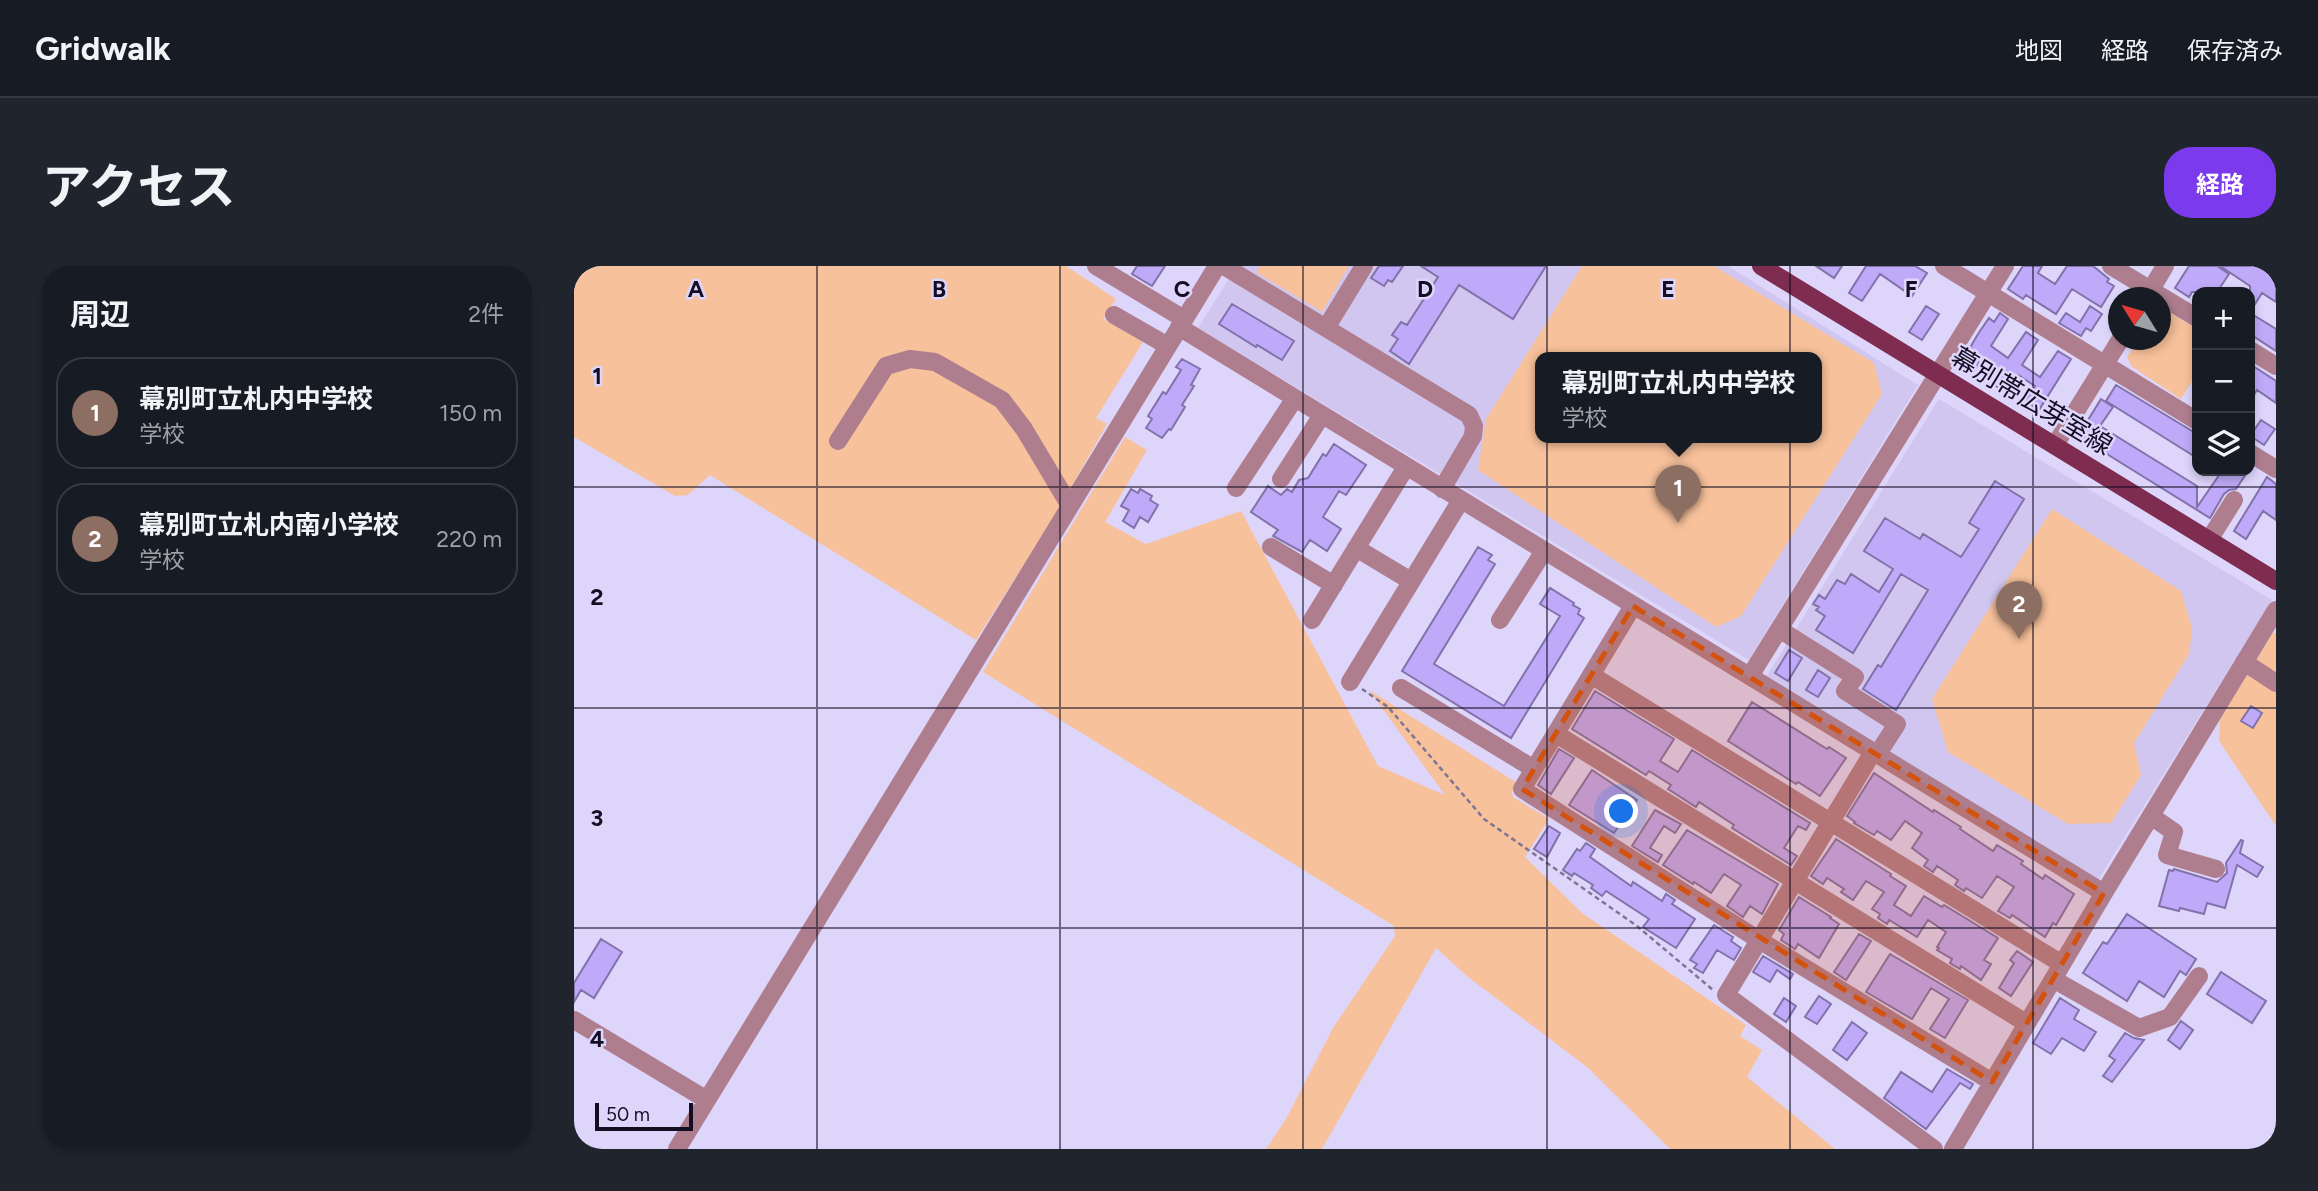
<!DOCTYPE html>
<html lang="ja">
<meta charset="utf-8">
<style>
:root{--surface:#171b24;--page:#20242c;--text:#f1f3f6;--muted:#9ea1a6;--line:#363941;--accent:#7c3aed}
body{margin:0;font-family:Figtree,"Noto Sans JP",sans-serif;background:var(--page);color:var(--text)}
.controls{position:absolute;right:21px;top:21px;display:grid;overflow:hidden;border-radius:14px;box-shadow:0 4px 10px #0003}
.controls button{width:63px;height:63px;display:grid;place-items:center;padding:0;border:0;border-bottom:2px solid var(--line);background:var(--surface);color:var(--text);font:35px sans-serif}
.compass{position:absolute;left:1534px;top:21px;width:63px;height:63px;border-radius:50%;background:var(--surface);box-shadow:0 4px 10px #0003;rotate:307deg}
.scale{position:absolute;left:21px;bottom:18px;width:98px;box-sizing:border-box;padding-left:7px;border:4px solid #140e23;border-top:0;font-size:19px;line-height:24px;white-space:nowrap;color:#140e23;-webkit-text-stroke:5px #ded5fb;paint-order:stroke}
.you{position:absolute;left:1048px;top:546px;width:24px;height:24px;margin:-18px;border:5px solid #fff;border-radius:50%;background:#1a73e8;box-shadow:0 0 0 10px #1a73e833}
.badge{display:grid;place-items:center;width:46px;height:46px;border-radius:50%;background:var(--accent);color:#fff;font-size:23px;font-weight:700}
.pin{position:absolute;translate:-50% -58px;filter:drop-shadow(0 2px 4px #0008)}
.pin::after{content:'';position:absolute;top:37px;width:24px;height:21px;background:inherit;clip-path:polygon(0 0,100% 0,50% 100%)}
.popup{position:absolute;left:961px;top:86px;width:287px;height:91px;box-sizing:border-box;display:grid;place-content:center;border-radius:14px;background:var(--surface);filter:drop-shadow(0 2px 5px #0005);font-size:23px;white-space:nowrap;color:var(--muted)}
.popup b{font-size:26px;color:var(--text)}
.popup::after{content:'';position:absolute;left:50%;top:100%;margin-left:-14px;border:14px solid transparent;border-top-color:var(--surface)}
.list{margin:0;padding:0;list-style:none}
h2{display:flex;justify-content:space-between;align-items:center;height:91px;margin:0;padding:0 28px;font-size:30px}
h2 small{font-size:23px;font-weight:400;color:var(--muted)}
.list li{display:grid;grid-template-columns:46px 1fr auto;gap:21px;align-items:center;box-sizing:border-box;height:112px;margin:0 14px 14px;padding:0 14px;border:2px solid var(--line);border-radius:28px}
.list b{display:block;font-size:26px;white-space:nowrap}
.list p{margin:0;font-size:23px;white-space:nowrap;color:var(--muted)}
.list em{font-size:23px;font-style:normal;color:var(--muted)}
.icon{flex:none;width:38px;height:38px;fill:none;stroke:currentColor;stroke-width:2;stroke-linecap:round;stroke-linejoin:round}
.map{position:relative;flex:none;width:1702px;height:883px;overflow:hidden;border-radius:28px}
header{display:flex;align-items:center;gap:42px;box-sizing:border-box;height:98px;padding:0 35px;background:var(--surface);border-bottom:2px solid var(--line)}
header strong{font-size:33px}
nav{display:flex;gap:38px;margin-inline-start:auto;font-size:24px}
.intro{display:flex;align-items:center;justify-content:space-between;box-sizing:border-box;height:168px;padding:0 42px}
h1{margin:0;font-size:49px}
.button{padding:18px 32px;border-radius:28px;background:var(--accent);color:#fff;font-size:24px;font-weight:700}
main{display:flex;gap:42px;padding:0 42px}
aside{flex:1;background:var(--surface);border-radius:28px;box-shadow:0 4px 10px #0003}
.map>svg:first-child{display:block}
.built{fill:#d0c6ef;fill-rule:evenodd}
.green{fill:#f7c19b;fill-rule:evenodd}
.building{fill:#bfaaf9;stroke:#8172aa;stroke-width:2}
.lines{fill:none;stroke-linecap:round;stroke-linejoin:round}
.path{stroke:#7e7694;stroke-width:2.5;stroke-dasharray:5 3.5;stroke-linecap:butt}
.minor{stroke:#ae7e8f;stroke-width:18}
.major{stroke:#7e2c50;stroke-width:18}
.marked{fill:#d3520e;fill-opacity:0.2;stroke:#d3520e;stroke-width:5;stroke-dasharray:14 9;stroke-linejoin:round}
.grid{fill:none;stroke:#140e23;stroke-width:2;stroke-opacity:0.55}
.labels{text-anchor:middle;stroke-width:5;stroke-linejoin:round;paint-order:stroke}
.street-label{font-size:26px;fill:#140e23;stroke:#ded5fb}
.grid-label{font-size:23px;text-anchor:middle;font-weight:bold;fill:#140e23;stroke:#ded5fb;stroke-width:5;stroke-linejoin:round;paint-order:stroke}
</style>
<header>
<strong>Gridwalk</strong>
<nav><a>地図</a><a>経路</a><a>保存済み</a></nav>
</header>
<div class="intro"><h1>アクセス</h1><a class="button">経路</a></div>
<main>
<aside>
<h2>周辺<small>2件</small></h2>
<ul class="list">
<li><span class="badge" style="background:#8d6e63">1</span><div><b>幕別町立札内中学校</b><p>学校</p></div><em>150 m</em></li>
<li><span class="badge" style="background:#8d6e63">2</span><div><b>幕別町立札内南小学校</b><p>学校</p></div><em>220 m</em></li>
</ul>
</aside>
<div class="map">
<svg width="1702" height="883" viewBox="0 0 1702 883">
<rect width="100%" height="100%" fill="#ded5fb"/>
<path class="built" d="M 663,0 L 1154,0 L 1344,119 L 1175,394 L 624,62 ZM 966,91 L 1242,91 L 1242,171 L 966,171 Z
M 1365,133 L 1698,334 L 1524,614 L 1192,411 Z"/>
<path class="green" d="M 0,0 L 492,0 L 542,33 L 529,53 L 569,76 L 522,152 L 533,158 L 482,248 L 402,374 L 136,209 L 114,229 L 101,230 L 0,171 Z
M 686,0 L 775,0 L 748,46 L 682,6 Z
M 1008,0 L 1140,0 L 1300,97 L 1308,128 L 1167,350 L 1142,361 L 904,204 L 912,153 ZM 966,91 L 1242,91 L 1242,171 L 966,171 Z
M 1590,43 L 1623,63 L 1623,107 L 1607,133 L 1557,100 L 1553,91 L 1564,74 L 1587,74 L 1587,44 Z
M 551,171 L 573,184 L 531,256 L 572,278 L 667,245 L 804,500 L 871,529 L 795,424 L 943,517 L 938,526 L 939,531 L 975,553 L 951,591 L 1008,647 L 1172,759 L 1166,770 L 1188,784 L 1173,811 L 1261,883 L 1096,883 L 1013,801 L 894,711 L 862,682 L 748,883 L 692,883 L 712,853 L 759,762 L 821,670 L 820,660 L 409,406 Z
M 1478,243 L 1607,325 L 1618,362 L 1615,388 L 1560,477 L 1567,509 L 1537,557 L 1494,558 L 1374,486 L 1358,433 Z
M 1702,366 L 1702,560 L 1645,475 L 1646,453 L 1698,368 Z"/>
<path class="building" d="M 563,0 L 591,0 L 578,20 L 558,8 Z
M 805,0 L 829,0 L 818,16 L 814,14 L 810,20 L 797,12 Z
M 847,0 L 972,0 L 939,53 L 885,19 L 835,98 L 816,85 L 824,73 L 818,69 L 827,56 L 833,59 L 864,11 Z
M 1242,0 L 1268,0 L 1260,12 Z
M 1292,0 L 1341,0 L 1353,7 L 1338,30 L 1306,8 L 1288,35 L 1275,27 Z
M 1449,0 L 1468,0 L 1464,7 L 1481,18 L 1493,0 L 1519,0 L 1535,13 L 1533,16 L 1540,20 L 1527,41 L 1498,23 L 1482,48 L 1452,29 L 1449,33 L 1434,23 Z
M 1615,0 L 1643,0 L 1655,8 L 1643,26 L 1618,26 L 1615,31 L 1601,22 Z
M 1646,0 L 1684,0 L 1702,12 L 1702,36 L 1688,27 L 1676,46 L 1676,20 Z
M 658,38 L 720,75 L 708,94 L 683,79 L 682,81 L 645,58 Z
M 1352,40 L 1365,48 L 1348,74 L 1335,66 Z
M 1516,40 L 1528,48 L 1517,65 L 1512,62 L 1507,70 L 1485,57 L 1492,47 L 1506,56 Z
M 1426,47 L 1434,53 L 1417,80 L 1434,92 L 1452,66 L 1464,74 L 1448,99 L 1466,111 L 1484,85 L 1497,93 L 1465,144 L 1451,135 L 1461,120 L 1444,109 L 1433,127 L 1417,117 L 1423,108 L 1405,97 L 1400,105 L 1391,100 L 1395,95 L 1390,92 L 1404,68 L 1415,52 L 1420,56 Z
M 1676,47 L 1702,63 L 1702,85 L 1676,68 Z
M 608,93 L 626,103 L 617,119 L 620,120 L 608,139 L 611,141 L 597,164 L 595,163 L 588,172 L 572,162 L 578,153 L 574,150 L 589,126 L 592,128 L 607,104 L 602,101 Z
M 1676,98 L 1702,115 L 1702,137 L 1683,124 L 1676,135 Z
M 1542,119 L 1623,168 L 1623,192 L 1532,135 Z
M 1527,133 L 1539,141 L 1526,160 L 1623,220 L 1623,241 L 1648,205 L 1674,205 L 1662,223 L 1655,224 L 1650,228 L 1636,252 L 1507,172 L 1506,167 Z
M 1687,154 L 1701,163 L 1690,179 L 1676,170 Z
M 760,178 L 792,199 L 772,229 L 765,225 L 749,251 L 767,263 L 753,285 L 736,274 L 728,286 L 699,270 L 704,264 L 677,246 L 694,220 L 707,229 L 713,223 L 718,226 L 725,214 L 734,212 L 749,188 L 752,190 Z
M 1693,211 L 1702,218 L 1702,254 L 1689,245 L 1672,273 L 1660,265 Z
M 1421,215 L 1450,233 L 1322,444 L 1289,423 L 1304,399 L 1307,401 L 1354,324 L 1327,308 L 1279,387 L 1242,364 L 1251,350 L 1242,344 L 1245,341 L 1239,338 L 1245,329 L 1251,333 L 1263,314 L 1271,318 L 1277,308 L 1305,326 L 1319,303 L 1290,285 L 1311,252 L 1346,273 L 1349,268 L 1387,291 L 1405,263 L 1395,257 Z
M 557,223 L 564,227 L 566,223 L 578,230 L 576,234 L 584,239 L 574,256 L 566,251 L 560,262 L 549,255 L 555,244 L 547,240 Z
M 904,281 L 918,289 L 914,294 L 921,298 L 860,398 L 930,440 L 986,350 L 966,338 L 976,322 L 1000,337 L 999,339 L 1006,343 L 1004,348 L 1010,352 L 937,472 L 828,405 Z
M 1215,384 L 1228,392 L 1214,415 L 1201,407 Z
M 1244,404 L 1256,412 L 1244,431 L 1232,424 Z
M 1021,425 L 1100,473 L 1086,495 L 1104,506 L 1118,484 L 1236,557 L 1232,564 L 1224,560 L 1210,582 L 1223,590 L 1217,599 L 1158,562 L 1160,559 L 1125,536 L 1122,541 L 1094,523 L 1097,519 L 1075,505 L 1072,509 L 998,463 Z
M 1178,436 L 1253,483 L 1255,481 L 1272,492 L 1246,530 L 1224,516 L 1222,518 L 1154,475 Z
M 1677,440 L 1688,447 L 1679,462 L 1667,455 Z
M 985,483 L 1000,492 L 977,528 L 964,519 Z
M 1018,504 L 1063,534 L 1040,567 L 995,539 Z
M 1300,507 L 1359,546 L 1360,544 L 1387,561 L 1386,563 L 1419,585 L 1423,579 L 1449,595 L 1447,598 L 1469,613 L 1471,609 L 1500,628 L 1482,659 L 1479,657 L 1471,671 L 1438,649 L 1436,652 L 1424,645 L 1440,621 L 1423,610 L 1408,632 L 1392,622 L 1390,625 L 1381,619 L 1384,614 L 1363,600 L 1359,606 L 1350,600 L 1354,594 L 1338,582 L 1348,567 L 1331,555 L 1317,574 L 1303,565 L 1300,569 L 1280,557 L 1281,556 L 1273,550 Z
M 1081,544 L 1107,558 L 1101,567 L 1090,560 L 1076,582 L 1088,589 L 1084,596 L 1058,580 Z
M 975,560 L 986,567 L 973,591 L 960,583 Z
M 1113,564 L 1204,618 L 1188,648 L 1176,640 L 1169,651 L 1153,640 L 1167,619 L 1150,608 L 1137,627 L 1120,616 L 1119,618 L 1089,599 Z
M 1262,573 L 1317,608 L 1316,610 L 1332,620 L 1320,639 L 1337,650 L 1350,630 L 1368,641 L 1370,639 L 1424,672 L 1410,694 L 1417,698 L 1407,714 L 1387,700 L 1386,703 L 1376,697 L 1378,693 L 1363,684 L 1365,682 L 1363,681 L 1372,666 L 1354,654 L 1343,671 L 1320,657 L 1315,654 L 1313,658 L 1304,652 L 1306,648 L 1298,643 L 1310,626 L 1292,615 L 1279,634 L 1267,626 L 1270,623 L 1253,612 L 1249,618 L 1237,610 Z
M 1667,574 L 1669,575 L 1666,587 L 1689,601 L 1683,611 L 1663,599 L 1651,642 L 1633,637 L 1630,648 L 1606,642 L 1605,645 L 1585,640 L 1595,604 L 1599,605 L 1600,603 L 1643,616 L 1653,607 L 1652,597 Z
M 1012,577 L 1021,583 L 1016,591 L 1057,620 L 1059,616 L 1088,635 L 1092,628 L 1101,634 L 1098,638 L 1121,653 L 1102,682 L 1069,661 L 1075,653 L 1032,625 L 1028,630 L 1017,622 L 1019,619 L 1000,607 L 998,610 L 989,604 L 1003,583 L 1006,585 Z
M 1225,631 L 1257,651 L 1256,652 L 1265,658 L 1245,692 L 1224,678 L 1221,683 L 1207,674 L 1210,668 L 1205,664 Z
M 1553,648 L 1622,693 L 1612,709 L 1606,705 L 1590,731 L 1565,715 L 1553,735 L 1509,707 L 1529,676 L 1533,678 Z
M 1140,659 L 1159,671 L 1157,675 L 1167,682 L 1160,694 L 1143,684 L 1129,707 L 1120,702 L 1123,698 L 1116,694 Z
M 1285,668 L 1297,675 L 1272,714 L 1260,706 Z
M 27,673 L 48,686 L 20,732 L 7,724 L 0,736 L 0,717 Z
M 1443,685 L 1459,696 L 1437,730 L 1425,722 L 1440,697 L 1436,694 Z
M 1316,688 L 1394,734 L 1371,772 L 1356,763 L 1375,733 L 1357,722 L 1338,753 L 1292,726 Z
M 1189,690 L 1219,708 L 1216,713 L 1203,704 L 1196,716 L 1179,706 Z
M 1647,706 L 1692,735 L 1678,757 L 1633,728 Z
M 1245,730 L 1257,738 L 1243,758 L 1231,751 Z
M 1210,732 L 1222,740 L 1212,756 L 1200,748 Z
M 1486,732 L 1505,744 L 1500,753 L 1522,766 L 1510,785 L 1488,772 L 1477,788 L 1459,777 Z
M 1607,755 L 1619,764 L 1606,783 L 1594,774 Z
M 1278,756 L 1293,767 L 1273,794 L 1259,784 Z
M 1551,767 L 1560,772 L 1570,774 L 1538,816 L 1529,810 L 1541,794 L 1535,790 Z
M 1373,803 L 1399,818 L 1396,823 L 1386,817 L 1352,863 L 1310,832 L 1327,806 L 1358,826 Z"/>
<g class="lines">
<path class="path" d="M 788,423 L 814,441 L 910,553 L 1063,660 L 1139,724"/>
<path class="minor" d="M 522,0 L 610,53
M 650,0 L 895,149 L 900,160 L 899,170 L 868,223
M 1370,0 L 1623,155
M 1537,0 L 1623,52
M 1572,32 L 1591,0
M 540,49 L 594,80
M 605,61 L 1530,627
M 752,62 L 790,0
M 1676,84 L 1702,100
M 264,175 L 312,100 L 336,93 L 361,96 L 428,134 L 450,163 L 496,240
M 1481,179 L 1546,74
M 1676,187 L 1702,203
M 707,213 L 748,149
M 662,222 L 721,132
M 1635,274 L 1660,234
M 697,281 L 760,319
M 782,282 L 837,315
M 1059,340 L 948,523 L 1185,674 L 1418,816
M 738,354 L 832,201
M 926,354 L 970,285
M 1205,363 L 1281,411 L 1271,425 L 1323,458 L 1303,489
M 1670,396 L 1702,417
M 1017,409 L 1488,698
M 1176,410 L 1431,0
M 776,416 L 887,234
M 827,422 L 960,503
M 982,468 L 1452,757
M 1299,486 L 1152,729 L 1360,883
M 1577,550 L 1600,566 L 1593,589 L 1642,603
M 1479,713 L 1565,762 L 1596,751 L 1625,710
M 0,754 L 133,834
M 103,883 L 643,0
M 1379,883 L 1530,627 L 1702,344"/>
<path class="major" d="M 1187,0 L 1702,315"/>
</g>
<path class="marked" d="M 1059,340 L 1530,627 L 1418,816 L 948,523 Z"/>
<path class="grid" d="M 243,0 L 243,883M 486,0 L 486,883M 729,0 L 729,883M 973,0 L 973,883M 1216,0 L 1216,883M 1459,0 L 1459,883M 0,221 L 1702,221M 0,442 L 1702,442M 0,662 L 1702,662"/>
<g class="labels">
<g class="street-label">
<text transform="translate(1458 135) rotate(31)" y="9">幕別帯広芽室線</text>
</g>
</g>
<g class="grid-label">
<text x="122" y="31">A</text>
<text x="365" y="31">B</text>
<text x="608" y="31">C</text>
<text x="851" y="31">D</text>
<text x="1094" y="31">E</text>
<text x="1337" y="31">F</text>
<text x="23" y="118">1</text>
<text x="23" y="339">2</text>
<text x="23" y="560">3</text>
<text x="23" y="781">4</text>
</g>
</svg>
<div class="controls">
<button>+</button>
<button>−</button>
<button><svg class="icon" aria-label="layers" viewBox="0 0 24 24"><path d="M12 4l9 5-9 5-9-5zM3 14l9 5 9-5"/></svg></button>
</div>
<svg class="compass" viewBox="-18 -18 36 36"><path d="M0-13l5 13h-10z" fill="#e53935"/><path d="M0 13l5-13h-10z" fill="#9ea1a6"/></svg>
<div class="scale">50 m</div>
<div class="you"></div>
<div class="pin badge" style="left:1104px;top:257px;background:#8d6e63">1</div>
<div class="popup"><b>幕別町立札内中学校</b>学校</div>
<div class="pin badge" style="left:1445px;top:373px;background:#8d6e63">2</div>
</div>
</main>
